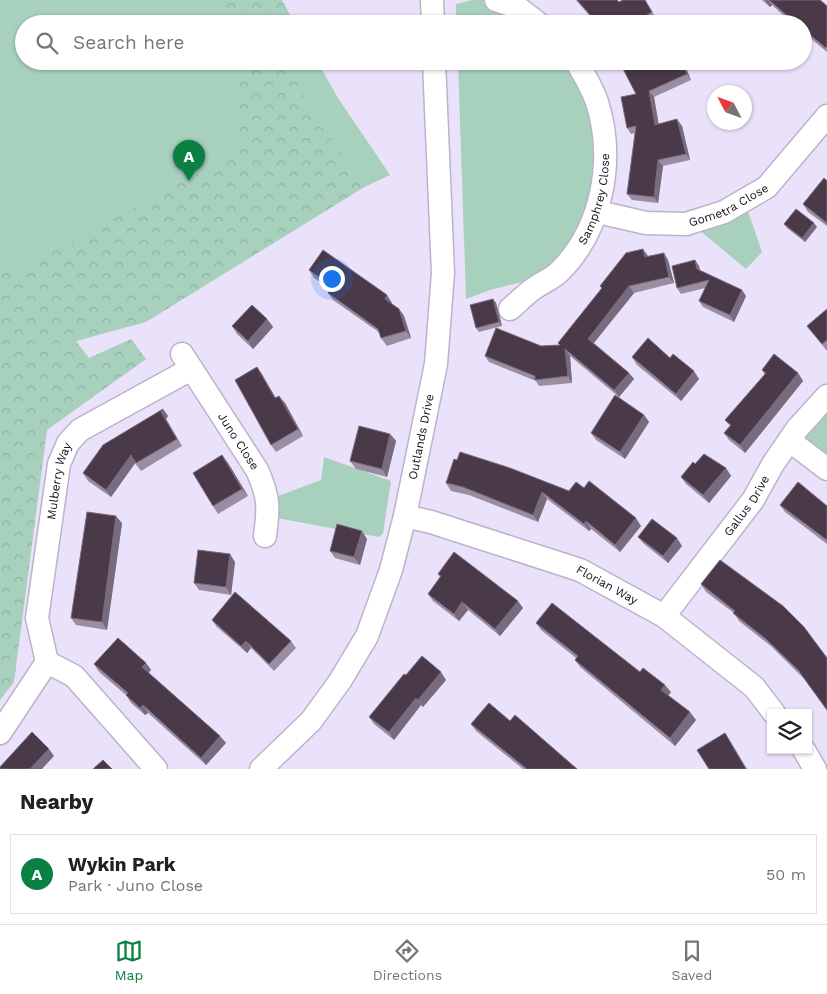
<!DOCTYPE html>
<meta charset="utf-8">
<style>
:root{--surface:#fff;--page:#f2f2f2;--text:#202124;--muted:#757577;--line:#e0e0e0;--accent:#0b8043}
body{margin:0;font-family:"Work Sans",sans-serif;background:var(--page);color:var(--text)}
.controls{position:absolute;right:15px;bottom:15px;display:grid;overflow:hidden;border-radius:0px;box-shadow:0 1px 4px #0004}
.controls button{width:45px;height:45px;display:grid;place-items:center;padding:0;border:0;border-bottom:1px solid var(--line);background:var(--surface);color:var(--text);font:25px sans-serif}
.compass{position:absolute;left:707px;top:85px;width:45px;height:45px;border-radius:50%;background:var(--surface);box-shadow:0 1px 4px #0004;rotate:311deg}
.you{position:absolute;left:331px;top:278px;width:18px;height:18px;margin:-12px;border:4px solid #fff;border-radius:50%;background:#1a73e8;box-shadow:0 0 0 8px #1a73e833}
.badge{display:grid;place-items:center;width:32px;height:32px;border-radius:50%;background:var(--accent);color:#fff;font-size:16px;font-weight:700}
.pin{position:absolute;translate:-50% -41px;filter:drop-shadow(0 1px 2px #0008)}
.pin::after{content:'';position:absolute;top:26px;width:18px;height:15px;background:inherit;clip-path:polygon(0 0,100% 0,50% 100%)}
.list{margin:0;padding:0;list-style:none}
h2{display:flex;justify-content:space-between;align-items:center;height:65px;margin:0;padding:0 20px;font-size:21px}
h2 small{font-size:16px;font-weight:400;color:var(--muted)}
.list li{display:grid;grid-template-columns:32px 1fr auto;gap:15px;align-items:center;box-sizing:border-box;height:80px;margin:0 10px 10px;padding:0 10px;border:1px solid var(--line);border-radius:0px}
.list b{display:block;font-size:19px;white-space:nowrap}
.list p{margin:0;font-size:16px;white-space:nowrap;color:var(--muted)}
.list em{font-size:16px;font-style:normal;color:var(--muted)}
.icon{flex:none;width:28px;height:28px;fill:none;stroke:currentColor;stroke-width:2;stroke-linecap:round;stroke-linejoin:round}
.map{position:relative;flex:none;width:827px;height:769px;overflow:hidden}
.search{position:absolute;background:var(--surface);box-shadow:0 1px 4px #0004;left:15px;right:15px;top:15px;height:55px;display:flex;align-items:center;gap:12px;box-sizing:border-box;padding:0 18px;border-radius:28px;color:var(--muted);font-size:19px}
.sheet{height:155px;background:var(--surface)}
nav{display:flex;justify-content:space-around;align-items:center;box-sizing:border-box;height:70px;border-top:1px solid var(--line);background:var(--surface);font-size:14px;color:var(--muted)}
nav a{display:grid;justify-items:center;gap:2px}
nav .on{color:var(--accent)}
.map>svg:first-child{display:block}
.green{fill:#a7d0bd}
.forest{fill:url(#forest-crowns)}
.lines{fill:none;stroke-linecap:round;stroke-linejoin:round}
.minor-casing{stroke:#bbb3cb;stroke-width:25}
.minor{stroke:#fff;stroke-width:22}
.wall{fill:#9a8da2}
.shaded-wall{fill:#796b7e}
.building{fill:#493949;stroke:#796b7e}
.labels{text-anchor:middle;stroke-width:5;stroke-linejoin:round;paint-order:stroke}
.street-label{font-size:12px;fill:#141119;stroke:#f5f1fb}
</style>
<div class="map">
<svg width="827" height="769" viewBox="0 0 827 769">
<defs>
<pattern id="forest-crowns" width="20" height="18" patternUnits="userSpaceOnUse" patternTransform="scale(1.25)"><rect width="20" height="18" fill="#a7d0bd"/><path d="M2 6a3 3 0 1 1 6 0M12 15a3 3 0 1 1 6 0" fill="none" stroke="#8fb2a2"/></pattern>
</defs>
<rect width="100%" height="100%" fill="#eae1fa"/>
<path class="green" d="M 0,0 L 282,0 L 295,24 L 24,24 L 24,61 L 317,61 L 338,98 L 390,175 L 302,216 L 84,339 L 0,357 Z
M 472,0 L 493,0 L 539,24 L 456,24 L 456,4 Z
M 458,61 L 573,61 L 605,158 L 598,212 L 558,273 L 490,290 L 466,299 Z
M 744,200 L 762,252 L 746,269 L 691,223 Z
M 827,403 L 827,471 L 790,441 Z
M 324,457 L 391,481 L 383,533 L 379,537 L 277,518 L 273,498 L 321,480 Z"/>
<path class="forest" d="M 223,0 L 281,0 L 295,24 L 228,24 Z
M 236,61 L 301,61 L 304,101 L 366,186 L 146,322 L 76,341 L 89,358 L 131,339 L 146,359 L 47,430 L 14,682 L 0,700 L 0,275 L 22,268 L 239,151 L 239,78 Z"/>
<g class="lines">
<g class="minor-casing">
<g id="minor">
<path d="M 432,0 L 433,24"/>
<path d="M 496,0 L 517,7 L 539,24"/>
<path id="s1" d="M 598,212 L 646,223 L 686,224 L 724,212 L 767,187 L 827,116"/>
<path id="s2" d="M 510,309 C 518,302 525,295 533,289 C 541,283 552,279 559,272 C 603,229 615,159 597,102 C 592,88 584,74 576,61"/>
<path id="s3" d="M 182,354 L 257,470 C 269,497 269,506 265,536"/>
<path d="M 790,441 L 827,469"/>
<path id="s4" d="M 405,516 L 431,522 L 580,570 L 664,616 L 754,687 L 774,713"/>
<path id="s5" d="M 664,616 L 753,500 L 773,464 L 797,429 L 827,396"/>
<path d="M 47,662 L 74,676 L 156,769"/>
<path id="s6" d="M 0,733 L 47,662 L 37,618 L 59,464 L 68,443 L 80,430 L 191,369"/>
<path d="M 804,750 L 815,769"/>
<path id="s7" d="M 261,769 L 311,721 L 340,681 L 367,636 L 391,570 L 405,516 L 436,364 L 443,273 L 434,61"/>
</g>
</g>
<use href="#minor" class="minor"/>
</g>
<path class="wall" d="M 576,0 L 617,0 L 619,2 L 623,0 L 645,0 L 656,18 L 646,24 L 597,24 Z
M 762,0 L 820,0 L 827,6 L 827,52 L 803,32 L 803,24 L 793,24 L 772,5 L 770,7 Z
M 683,61 L 691,80 L 654,97 L 658,124 L 682,126 L 690,160 L 663,166 L 658,203 L 632,200 L 627,194 L 635,133 L 631,134 L 627,128 L 636,94 L 653,63 Z
M 827,181 L 827,226 L 808,212 L 803,204 Z
M 784,224 L 817,227 L 805,242 L 787,228 Z
M 648,256 L 648,257 L 668,260 L 674,283 L 634,293 L 594,343 L 629,373 L 634,379 L 619,397 L 570,356 L 572,383 L 539,386 L 536,381 L 489,362 L 485,356 L 541,346 L 559,345 L 602,288 L 600,286 Z
M 699,266 L 700,271 L 746,296 L 734,322 L 703,307 L 699,301 L 705,288 L 681,294 L 677,288 Z
M 309,270 L 392,303 L 392,304 L 399,309 L 404,316 L 411,338 L 387,346 L 381,338 L 380,333 L 333,300 L 328,293 L 330,289 L 314,278 Z
M 493,299 L 496,303 L 502,326 L 479,332 L 476,328 Z
M 827,309 L 827,351 L 807,326 Z
M 267,319 L 273,327 L 253,349 L 237,334 L 232,326 Z
M 632,357 L 670,358 L 699,379 L 681,401 L 637,365 Z
M 257,367 L 276,398 L 285,403 L 303,436 L 276,452 L 271,445 Z
M 762,370 L 798,373 L 803,381 L 745,453 L 729,440 L 724,433 L 730,426 L 725,420 L 765,375 Z
M 163,409 L 168,416 L 166,419 L 182,446 L 141,471 L 135,463 L 111,497 L 88,481 L 83,473 Z
M 644,415 L 649,422 L 625,459 L 596,440 L 591,433 Z
M 390,434 L 396,441 L 387,477 L 356,469 L 350,461 Z
M 228,463 L 248,496 L 218,514 L 213,506 Z
M 695,464 L 726,468 L 731,476 L 709,503 L 686,484 L 681,477 Z
M 446,483 L 569,491 L 584,488 L 641,526 L 620,552 L 591,529 L 589,531 L 547,499 L 538,522 L 469,495 L 451,491 Z
M 780,505 L 827,506 L 827,544 L 785,512 Z
M 122,523 L 107,630 L 76,625 L 71,618 Z
M 638,537 L 682,546 L 668,563 L 644,544 Z
M 367,539 L 360,565 L 335,558 L 330,551 Z
M 720,560 L 803,678 L 772,647 L 739,621 L 734,613 L 706,592 L 701,584 Z
M 235,562 L 231,595 L 199,590 L 194,583 Z
M 438,574 L 523,608 L 500,636 L 468,610 L 459,621 L 433,601 L 428,594 L 440,577 Z
M 212,620 L 291,641 L 296,648 L 274,671 L 251,648 L 247,653 L 217,627 Z
M 536,623 L 640,672 L 671,692 L 668,695 L 696,720 L 675,746 L 580,667 L 575,660 L 576,658 L 541,630 Z
M 146,663 L 151,670 L 149,673 L 226,743 L 206,765 L 148,713 L 145,715 L 131,703 L 126,695 L 99,672 L 94,664 Z
M 406,675 L 446,680 L 423,707 L 421,705 L 394,740 L 374,724 L 369,717 Z
M 510,721 L 577,769 L 523,769 L 476,731 L 471,724 Z"/>
<path class="shaded-wall" d="M 765,0 L 768,0 L 772,5 L 770,7 Z
M 681,61 L 683,61 L 691,80 L 687,74 Z
M 649,91 L 654,97 L 660,131 L 655,125 Z
M 677,119 L 682,126 L 690,160 L 686,154 Z
M 658,160 L 663,166 L 658,203 L 654,197 Z
M 814,223 L 817,227 L 805,242 L 802,238 Z
M 643,249 L 648,256 L 650,264 L 645,257 Z
M 664,253 L 668,260 L 674,283 L 669,277 Z
M 695,260 L 699,266 L 701,275 L 697,269 Z
M 629,286 L 634,293 L 592,345 L 588,339 Z
M 742,290 L 746,296 L 734,322 L 730,315 Z
M 387,295 L 392,303 L 390,306 L 385,299 Z
M 493,299 L 496,303 L 502,326 L 499,322 Z
M 399,309 L 404,316 L 411,338 L 406,331 Z
M 267,319 L 273,327 L 253,349 L 248,341 Z
M 565,349 L 570,356 L 572,383 L 568,376 Z
M 257,367 L 262,374 L 280,406 L 275,398 Z
M 694,371 L 699,379 L 681,401 L 676,394 Z
M 629,373 L 634,379 L 619,397 L 614,390 Z
M 798,373 L 803,381 L 745,453 L 740,445 Z
M 279,396 L 285,403 L 303,436 L 298,429 Z
M 163,409 L 168,416 L 166,419 L 182,446 L 161,412 Z
M 644,415 L 649,422 L 625,459 L 620,452 Z
M 390,434 L 396,441 L 387,477 L 382,469 Z
M 131,455 L 136,462 L 111,497 L 106,490 Z
M 222,455 L 228,463 L 248,496 L 242,489 Z
M 726,468 L 731,476 L 709,503 L 703,495 Z
M 542,492 L 547,499 L 538,522 L 533,515 Z
M 116,516 L 122,523 L 107,630 L 102,622 Z
M 636,518 L 641,526 L 620,552 L 615,545 Z
M 586,521 L 591,529 L 589,531 L 584,524 Z
M 362,531 L 367,539 L 360,565 L 354,557 Z
M 677,538 L 682,546 L 668,563 L 663,556 Z
M 230,554 L 235,562 L 231,595 L 226,587 Z
M 518,601 L 523,608 L 500,636 L 495,629 Z
M 462,602 L 468,610 L 459,621 L 454,614 Z
M 246,641 L 251,648 L 247,653 L 241,646 Z
M 146,663 L 151,670 L 147,674 L 142,667 Z
M 441,672 L 446,680 L 423,707 L 418,700 Z
M 665,685 L 671,692 L 667,698 L 661,690 Z
M 416,698 L 421,705 L 394,740 L 389,732 Z
M 143,705 L 148,713 L 145,715 L 140,708 Z
M 690,712 L 696,720 L 675,746 L 670,738 Z
M 725,733 L 730,741 L 747,769 L 746,769 Z
M 220,736 L 226,743 L 206,765 L 201,758 Z
M 49,749 L 54,756 L 42,769 L 30,769 Z"/>
<path class="building" d="M 577,0 L 617,0 L 619,2 L 623,0 L 645,0 L 652,12 L 632,24 L 598,24 Z
M 769,0 L 820,0 L 827,6 L 827,46 L 826,48 L 803,29 L 803,24 L 797,24 Z
M 619,61 L 651,61 L 652,63 L 656,61 L 681,61 L 687,74 L 649,91 L 655,125 L 677,119 L 686,154 L 658,160 L 654,197 L 627,194 L 636,126 L 627,128 L 621,97 L 636,94 Z
M 824,178 L 827,181 L 827,223 L 803,204 Z
M 796,209 L 814,223 L 802,238 L 784,224 Z
M 643,249 L 645,257 L 664,253 L 669,277 L 629,286 L 588,339 L 629,373 L 614,390 L 565,349 L 568,376 L 535,380 L 535,376 L 485,356 L 496,328 L 541,346 L 560,345 L 558,343 L 602,288 L 600,286 L 626,253 Z
M 323,250 L 387,295 L 385,299 L 399,309 L 406,331 L 381,338 L 378,329 L 328,293 L 332,286 L 309,270 Z
M 695,260 L 697,269 L 742,290 L 730,315 L 699,301 L 709,280 L 677,288 L 672,266 Z
M 493,299 L 499,322 L 476,328 L 470,305 Z
M 252,305 L 267,319 L 248,341 L 232,326 Z
M 827,309 L 827,340 L 822,344 L 807,326 Z
M 648,338 L 670,358 L 673,354 L 694,371 L 676,394 L 632,357 Z
M 774,354 L 798,373 L 740,445 L 724,433 L 731,425 L 725,420 L 766,373 L 762,370 Z
M 257,367 L 275,398 L 279,396 L 298,429 L 271,445 L 235,380 Z
M 615,395 L 644,415 L 620,452 L 591,433 Z
M 163,409 L 161,412 L 177,439 L 136,463 L 131,455 L 106,490 L 83,473 L 103,445 Z
M 359,426 L 390,434 L 382,469 L 350,461 Z
M 460,452 L 510,468 L 569,491 L 576,482 L 584,488 L 589,481 L 636,518 L 615,545 L 586,521 L 584,524 L 542,492 L 533,515 L 463,487 L 446,483 L 454,459 L 457,460 Z
M 704,454 L 726,468 L 703,495 L 681,477 L 693,462 L 695,464 Z
M 222,455 L 242,489 L 213,506 L 193,473 Z
M 798,482 L 827,506 L 827,540 L 780,505 Z
M 87,512 L 116,516 L 102,622 L 71,618 Z
M 652,519 L 677,538 L 663,556 L 638,537 Z
M 337,524 L 362,531 L 354,557 L 330,551 Z
M 198,550 L 230,554 L 226,587 L 194,583 Z
M 454,552 L 518,601 L 495,629 L 462,602 L 454,614 L 428,594 L 441,576 L 438,574 Z
M 720,560 L 783,606 L 804,627 L 827,658 L 827,710 L 798,670 L 766,639 L 733,613 L 735,611 L 701,584 Z
M 235,592 L 291,641 L 269,664 L 246,641 L 241,646 L 212,620 Z
M 552,603 L 640,672 L 643,668 L 665,685 L 661,690 L 690,712 L 670,738 L 575,660 L 578,656 L 536,623 Z
M 118,638 L 146,663 L 142,667 L 220,736 L 201,758 L 143,705 L 140,708 L 126,695 L 128,693 L 94,664 Z
M 422,656 L 441,672 L 418,700 L 416,698 L 389,732 L 369,717 L 404,674 L 406,675 Z
M 489,703 L 510,721 L 515,715 L 577,769 L 527,769 L 471,724 Z
M 32,732 L 49,749 L 30,769 L 0,769 L 0,767 Z
M 725,733 L 746,769 L 709,769 L 697,750 Z
M 103,760 L 112,769 L 93,769 Z"/>
<g class="labels">
<g class="street-label">
<text dy="4" stroke="none"><textPath href="#s2" startOffset="145">Samphrey Close</textPath></text>
<text dy="4" stroke="none"><textPath href="#s1" startOffset="136">Gometra Close</textPath></text>
<text dy="4" stroke="none"><textPath href="#s7" startOffset="378">Outlands Drive</textPath></text>
<text dy="4" stroke="none"><textPath href="#s3" startOffset="104">Juno Close</textPath></text>
<text dy="4" stroke="none"><textPath href="#s6" startOffset="269">Mulberry Way</textPath></text>
<text dy="4" stroke="none"><textPath href="#s5" startOffset="138">Gallus Drive</textPath></text>
<text dy="4" stroke="none"><textPath href="#s4" startOffset="214">Florian Way</textPath></text>
</g>
</g>
</svg>
<div class="controls">
<button><svg class="icon" aria-label="layers" viewBox="0 0 24 24"><path d="M12 4l9 5-9 5-9-5zM3 14l9 5 9-5"/></svg></button>
</div>
<svg class="compass" viewBox="-18 -18 36 36"><path d="M0-13l5 13h-10z" fill="#e53935"/><path d="M0 13l5-13h-10z" fill="#757577"/></svg>
<div class="you"></div>
<div class="pin badge" style="left:189px;top:181px">A</div>
<div class="search"><svg class="icon" aria-label="search" viewBox="0 0 24 24"><circle cx="10" cy="10" r="6"/><path d="M15 15l6 6"/></svg>Search here</div>
</div>
<section class="sheet">
<h2>Nearby<small></small></h2>
<ul class="list">
<li><span class="badge">A</span><div><b>Wykin Park</b><p>Park · Juno Close</p></div><em>50 m</em></li>
</ul>
</section>
<nav>
<a class="on"><svg class="icon" aria-label="map" viewBox="0 0 24 24"><path d="M3 6l6-2 6 2 6-2v14l-6 2-6-2-6 2zM9 4v14M15 6v14"/></svg>Map</a>
<a><svg class="icon" aria-label="directions" viewBox="0 0 24 24"><path d="M12 3l9 9-9 9-9-9zM9 14v-3h6M13 9l2 2-2 2"/></svg>Directions</a>
<a><svg class="icon" aria-label="saved" viewBox="0 0 24 24"><path d="M7 4h10v16l-5-4-5 4z"/></svg>Saved</a>
</nav>
